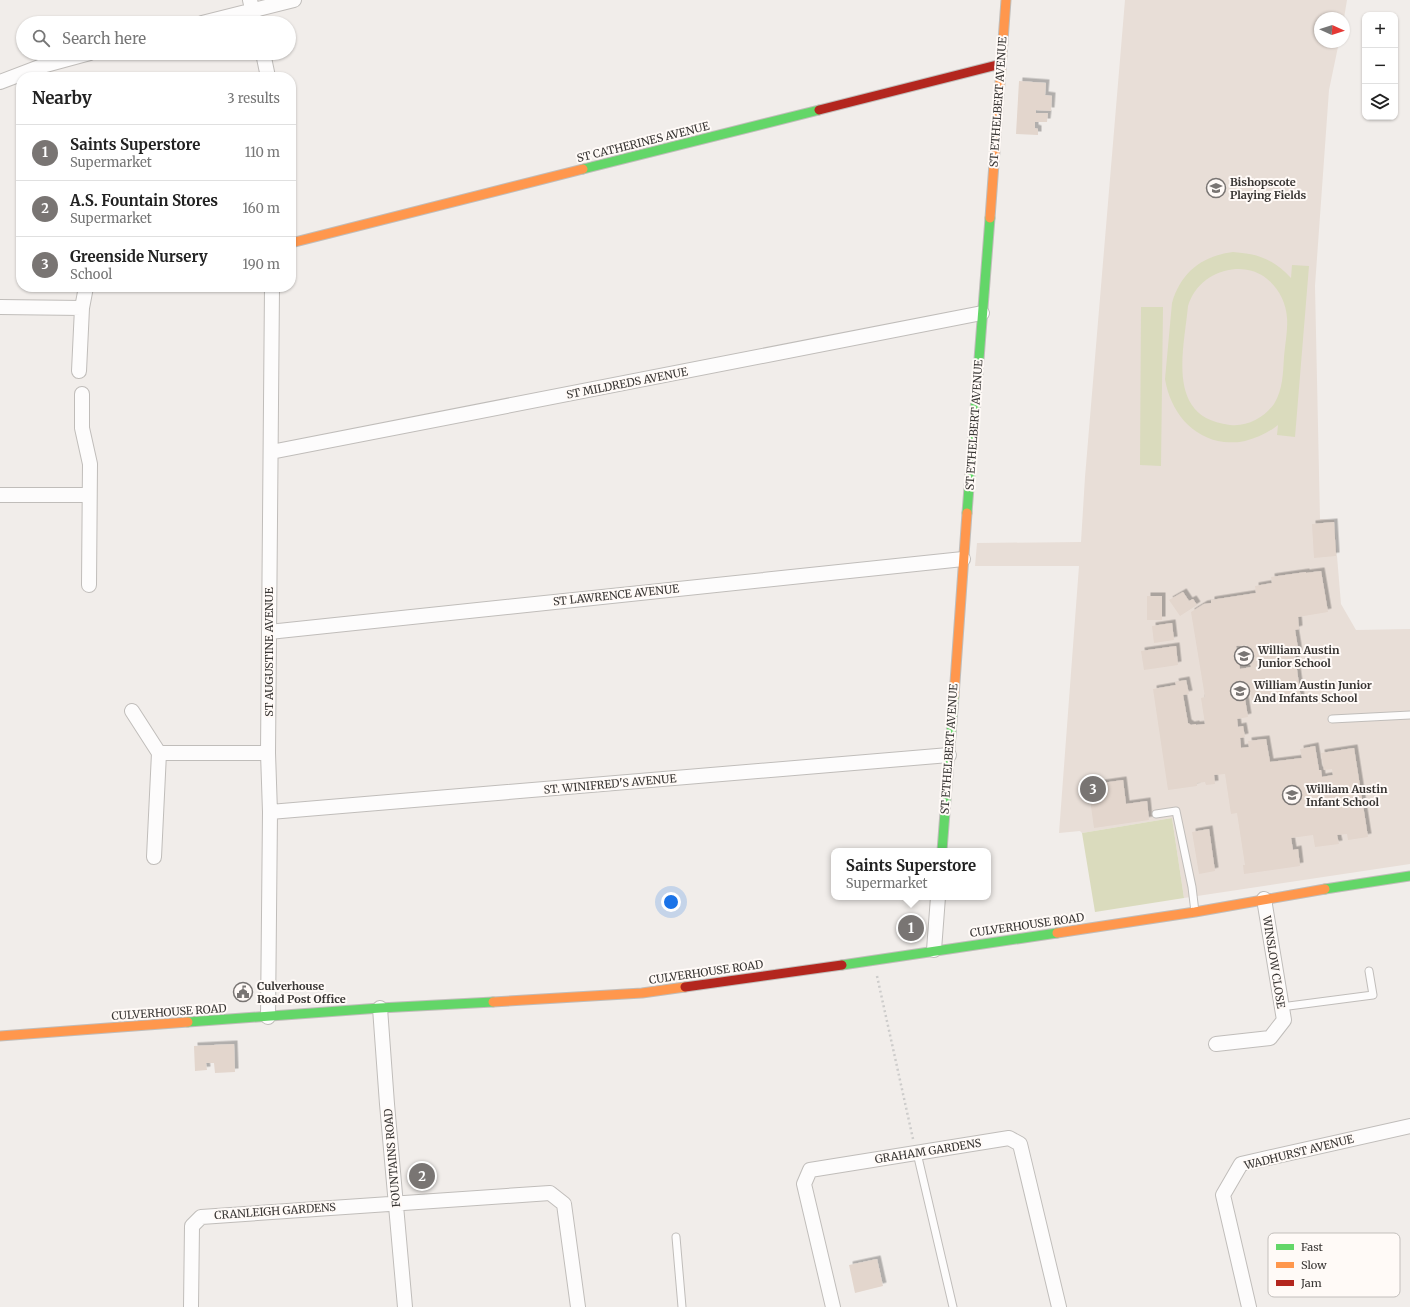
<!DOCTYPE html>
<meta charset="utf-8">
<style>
:root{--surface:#fff;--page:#f6f6f6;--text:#222;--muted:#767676;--line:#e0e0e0;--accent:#797573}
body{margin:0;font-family:Merriweather,serif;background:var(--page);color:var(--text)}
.controls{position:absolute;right:12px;top:12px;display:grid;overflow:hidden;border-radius:8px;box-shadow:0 1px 3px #0004}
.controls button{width:36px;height:36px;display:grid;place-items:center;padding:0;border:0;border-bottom:1px solid var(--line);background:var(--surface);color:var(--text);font:20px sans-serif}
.compass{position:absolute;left:1314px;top:12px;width:36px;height:36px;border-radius:50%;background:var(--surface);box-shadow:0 1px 3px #0004;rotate:93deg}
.you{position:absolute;left:671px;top:902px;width:14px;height:14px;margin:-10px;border:3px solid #fff;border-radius:50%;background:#1a73e8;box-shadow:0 0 0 6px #1a73e833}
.badge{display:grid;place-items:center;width:26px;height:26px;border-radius:50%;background:var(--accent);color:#fff;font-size:13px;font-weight:700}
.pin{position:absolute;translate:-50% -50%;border:2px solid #fff;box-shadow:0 1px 4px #0006}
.popup{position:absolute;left:831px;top:848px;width:160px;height:52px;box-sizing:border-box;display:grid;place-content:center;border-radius:8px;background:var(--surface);filter:drop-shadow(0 1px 3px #0005);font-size:13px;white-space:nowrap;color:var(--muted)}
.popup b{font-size:15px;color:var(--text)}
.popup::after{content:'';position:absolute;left:50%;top:100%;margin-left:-8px;border:8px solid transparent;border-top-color:var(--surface)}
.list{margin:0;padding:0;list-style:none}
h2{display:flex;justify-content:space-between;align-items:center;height:52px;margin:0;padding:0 16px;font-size:17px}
h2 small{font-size:13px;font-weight:400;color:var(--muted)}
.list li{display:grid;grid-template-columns:26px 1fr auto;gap:12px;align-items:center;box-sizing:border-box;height:56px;padding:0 16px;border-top:1px solid var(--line)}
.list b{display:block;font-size:15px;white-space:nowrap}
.list p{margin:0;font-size:13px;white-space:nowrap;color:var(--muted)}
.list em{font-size:13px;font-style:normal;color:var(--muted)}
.icon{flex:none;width:22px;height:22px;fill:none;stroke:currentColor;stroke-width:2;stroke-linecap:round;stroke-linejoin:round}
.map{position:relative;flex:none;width:1410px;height:1307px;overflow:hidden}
.search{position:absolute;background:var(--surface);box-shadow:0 1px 3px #0004;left:16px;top:16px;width:280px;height:44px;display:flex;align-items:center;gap:10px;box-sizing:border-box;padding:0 14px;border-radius:22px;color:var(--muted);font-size:15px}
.panel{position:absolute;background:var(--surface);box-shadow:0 1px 3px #0004;left:16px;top:72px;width:280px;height:220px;border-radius:16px}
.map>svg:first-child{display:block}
.built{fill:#e8ded7}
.green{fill:#dadbbd;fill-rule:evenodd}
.building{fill:#e3d6cd;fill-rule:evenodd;filter:url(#shadow)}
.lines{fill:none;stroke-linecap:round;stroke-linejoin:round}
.lane-casing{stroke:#c0bdba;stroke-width:9}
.street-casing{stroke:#c0bdba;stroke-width:16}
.fast-casing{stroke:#c0bdba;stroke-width:11}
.slow-casing{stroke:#c0bdba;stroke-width:11}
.jam-casing{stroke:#c0bdba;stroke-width:11}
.path{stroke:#cdcccb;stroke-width:2.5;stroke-dasharray:2 3;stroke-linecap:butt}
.lane{stroke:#fdfcfc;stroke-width:7}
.street{stroke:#fdfcfc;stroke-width:14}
.fast{stroke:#63d668;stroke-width:9}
.slow{stroke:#ff974d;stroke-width:9}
.jam{stroke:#b3261e;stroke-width:9}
.labels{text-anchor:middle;stroke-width:4;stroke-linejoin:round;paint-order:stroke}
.street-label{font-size:11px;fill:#383533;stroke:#fffaf7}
.poi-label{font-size:11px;font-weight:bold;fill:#383533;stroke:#fffaf7;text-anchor:start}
.key{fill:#fffaf7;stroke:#c3bfbc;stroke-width:1}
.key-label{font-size:11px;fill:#383533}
</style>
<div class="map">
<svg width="1410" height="1307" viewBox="0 0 1410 1307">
<defs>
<filter id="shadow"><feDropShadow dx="3.5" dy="-3.5" stdDeviation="0" flood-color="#0004"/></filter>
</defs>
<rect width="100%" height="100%" fill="#f1edea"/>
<path class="built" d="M 1125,0 L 1347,0 L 1344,18 L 1320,18 L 1320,42 L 1339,42 L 1329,90 L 1315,286 L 1320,519 L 1334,520 L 1341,604 L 1356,630 L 1410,629 L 1410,864 L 1184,898 L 1172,818 L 1082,833 L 1080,831 L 1059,833 L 1079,566 L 975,566 L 977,543 L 1081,542 L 1085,477 Z"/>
<path class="green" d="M 1233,252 C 1259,254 1273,259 1291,278 L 1292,265 L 1309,266 L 1295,437 L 1277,435 L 1278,425 C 1268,433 1257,438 1245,441 C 1238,443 1230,442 1224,442 C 1191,438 1170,410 1165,379 L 1172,303 C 1181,272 1202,256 1233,252 ZM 1236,269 C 1240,269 1244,269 1248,270 C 1270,274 1286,296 1287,318 C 1288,330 1285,344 1284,357 C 1283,372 1283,390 1274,404 C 1264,418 1247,427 1230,425 C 1165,418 1184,350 1188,306 C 1195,284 1213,271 1236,269 Z
M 1141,307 L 1163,307 L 1161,466 L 1140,465 Z
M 1172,818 L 1184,898 L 1095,912 L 1082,833 Z"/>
<path class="building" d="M 1019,81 L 1046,83 L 1045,95 L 1052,96 L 1051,111 L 1036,110 L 1036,113 L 1048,113 L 1047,122 L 1035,122 L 1035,128 L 1038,129 L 1038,135 L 1016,134 Z
M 1334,522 L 1336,556 L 1314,558 L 1312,524 Z
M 1321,571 L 1328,612 L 1298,617 L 1299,629 L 1295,630 L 1299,654 L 1295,655 L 1301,699 L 1286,702 L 1285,694 L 1281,695 L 1282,702 L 1268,704 L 1267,697 L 1252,700 L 1250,692 L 1244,693 L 1248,717 L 1237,719 L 1238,727 L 1243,726 L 1245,737 L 1240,738 L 1241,748 L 1249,747 L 1248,741 L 1266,739 L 1270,762 L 1302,758 L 1300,749 L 1315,746 L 1319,770 L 1321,770 L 1322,777 L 1333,775 L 1332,769 L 1324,770 L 1321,753 L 1354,748 L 1368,837 L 1348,840 L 1347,834 L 1337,835 L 1339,844 L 1315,847 L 1313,835 L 1291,838 L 1293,850 L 1298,849 L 1300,866 L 1244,874 L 1243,865 L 1245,865 L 1237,813 L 1231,814 L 1225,774 L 1214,775 L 1215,784 L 1206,785 L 1205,782 L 1197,783 L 1197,786 L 1168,790 L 1153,689 L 1176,685 L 1175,682 L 1186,680 L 1189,694 L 1183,695 L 1188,723 L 1191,725 L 1196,724 L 1196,725 L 1205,724 L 1201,698 L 1205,697 L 1191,612 L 1204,604 L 1211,603 L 1211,600 L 1256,593 L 1255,586 L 1272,583 L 1271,577 L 1306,572 L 1306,573 ZM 1247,645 L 1251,667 L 1240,669 L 1236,646 Z
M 1183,592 L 1189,601 L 1193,599 L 1197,605 L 1180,616 L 1169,600 Z
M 1147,596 L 1162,596 L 1162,620 L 1147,620 Z
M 1172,623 L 1174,640 L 1154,643 L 1152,626 Z
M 1176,646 L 1178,665 L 1144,670 L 1141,651 Z
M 1123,780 L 1126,804 L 1147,801 L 1149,820 L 1094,828 L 1088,785 Z
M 1209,829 L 1215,871 L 1199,874 L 1192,832 Z
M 234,1044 L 235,1072 L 215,1073 L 214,1063 L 206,1063 L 207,1070 L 195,1071 L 194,1046 Z
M 877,1259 L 883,1286 L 855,1293 L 849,1265 Z"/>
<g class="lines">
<g class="lane-casing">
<path id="lane" d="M 1332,719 L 1410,715
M 1156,814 L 1176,811 L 1192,887 L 1195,912
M 1281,1007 L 1373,995 L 1369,971
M 917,1153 L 953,1307
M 676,1237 L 682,1307"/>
</g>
<g class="street-casing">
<path id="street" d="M 250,0 L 255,23
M 202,23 L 294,0
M 263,53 L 268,77
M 0,82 L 42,66 L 90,53
M 0,307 L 82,308 L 79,371
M 82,308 L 86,287
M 82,394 L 82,428 L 90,464 L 89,585
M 271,452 L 982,313
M 0,495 L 89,495
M 269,632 L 963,559
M 132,711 L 159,753
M 270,812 L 949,755
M 154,857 L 159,753 L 268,753
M 934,950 L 938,897
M 380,1008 L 387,1104 L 405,1307
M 268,1017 L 270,812 L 268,753 L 272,287
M 1216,1044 L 1270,1038 L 1284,1020 L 1264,899
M 191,1307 L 192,1226 L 201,1217 L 550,1193 L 564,1204 L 578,1307
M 833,1307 L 804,1184 L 810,1170 L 1009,1138 L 1020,1144 L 1059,1307
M 1249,1307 L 1223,1195 L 1241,1164 L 1410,1126"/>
</g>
<g class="fast-casing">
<path id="fast" d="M 583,169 L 819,110
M 967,513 L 990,218
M 942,851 L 954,696
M 1325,889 L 1410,876
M 842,965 L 1057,933
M 188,1022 L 380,1008 L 493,1002"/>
</g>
<g class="slow-casing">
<path id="slow" d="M 990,218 L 1006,0
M 291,243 L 583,169
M 954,696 L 967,513
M 1057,933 L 1195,912 L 1325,889
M 493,1002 L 642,993 L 685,987
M 0,1036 L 188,1022"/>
</g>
<g class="jam-casing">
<path id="jam" d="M 819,110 L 1001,64
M 685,987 L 842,965"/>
</g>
<path class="path" d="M 877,976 L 913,1139"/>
<use href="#lane" class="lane"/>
<use href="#street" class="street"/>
<use href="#fast" class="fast"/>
<use href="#slow" class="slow"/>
<use href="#jam" class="jam"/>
</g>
<defs>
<g id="school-ring" transform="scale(1)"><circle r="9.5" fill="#fffaf7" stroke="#797573" stroke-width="1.5"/><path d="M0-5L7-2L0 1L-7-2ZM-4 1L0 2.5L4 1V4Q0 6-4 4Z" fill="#797573"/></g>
<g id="civic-ring" transform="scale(1)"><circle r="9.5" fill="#fffaf7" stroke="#797573" stroke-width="1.5"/><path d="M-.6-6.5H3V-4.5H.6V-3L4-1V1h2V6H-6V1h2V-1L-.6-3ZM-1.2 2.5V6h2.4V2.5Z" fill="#797573"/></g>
</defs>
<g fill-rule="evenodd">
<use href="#school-ring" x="1216" y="188"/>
<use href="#school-ring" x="1244" y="656"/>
<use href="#school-ring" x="1240" y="691"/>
<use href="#school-ring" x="1292" y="795"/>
<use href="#civic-ring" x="243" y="992"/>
</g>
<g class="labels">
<g class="street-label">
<text transform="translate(998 102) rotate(-86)" y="4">ST ETHELBERT AVENUE</text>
<text transform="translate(643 142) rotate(-14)" y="4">ST CATHERINES AVENUE</text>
<text transform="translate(627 383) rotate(-11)" y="4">ST MILDREDS AVENUE</text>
<text transform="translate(974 425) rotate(-86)" y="4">ST ETHELBERT AVENUE</text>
<text transform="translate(616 595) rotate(-6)" y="4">ST LAWRENCE AVENUE</text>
<text transform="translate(269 652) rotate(-90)" y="4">ST AUGUSTINE AVENUE</text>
<text transform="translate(949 749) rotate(-86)" y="4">ST ETHELBERT AVENUE</text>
<text transform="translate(610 784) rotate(-5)" y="4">ST. WINIFRED'S AVENUE</text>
<text transform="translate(1027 925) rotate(-8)" y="4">CULVERHOUSE ROAD</text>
<text transform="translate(1274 962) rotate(81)" y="4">WINSLOW CLOSE</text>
<text transform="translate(706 972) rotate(-8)" y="4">CULVERHOUSE ROAD</text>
<text transform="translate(169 1012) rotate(-4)" y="4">CULVERHOUSE ROAD</text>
<text transform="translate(928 1151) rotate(-9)" y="4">GRAHAM GARDENS</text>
<text transform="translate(1299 1152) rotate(-14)" y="4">WADHURST AVENUE</text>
<text transform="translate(392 1158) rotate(-95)" y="4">FOUNTAINS ROAD</text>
<text transform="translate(275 1211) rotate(-4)" y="4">CRANLEIGH GARDENS</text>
</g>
<g class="poi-label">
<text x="1230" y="186">Bishopscote<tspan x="1230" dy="13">Playing Fields</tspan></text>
<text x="1258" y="654">William Austin<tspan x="1258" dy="13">Junior School</tspan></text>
<text x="1254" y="689">William Austin Junior<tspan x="1254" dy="13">And Infants School</tspan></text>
<text x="1306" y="793">William Austin<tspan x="1306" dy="13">Infant School</tspan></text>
<text x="257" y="990">Culverhouse<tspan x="257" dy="13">Road Post Office</tspan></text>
</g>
</g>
<rect x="1268" y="1233" width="132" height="64" rx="6" class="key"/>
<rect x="1276" y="1244" width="18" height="6" fill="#63d668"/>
<rect x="1276" y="1262" width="18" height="6" fill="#ff974d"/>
<rect x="1276" y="1280" width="18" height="6" fill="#b3261e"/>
<g class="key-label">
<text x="1301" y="1251">Fast</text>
<text x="1301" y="1269">Slow</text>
<text x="1301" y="1287">Jam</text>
</g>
</svg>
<div class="controls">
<button>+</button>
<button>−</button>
<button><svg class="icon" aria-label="layers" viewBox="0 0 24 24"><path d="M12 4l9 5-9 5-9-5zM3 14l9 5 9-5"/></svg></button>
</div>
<svg class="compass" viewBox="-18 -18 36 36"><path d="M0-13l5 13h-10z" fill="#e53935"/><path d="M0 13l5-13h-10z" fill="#767676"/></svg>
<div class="you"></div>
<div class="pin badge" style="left:911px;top:928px">1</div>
<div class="popup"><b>Saints Superstore</b>Supermarket</div>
<div class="pin badge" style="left:422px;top:1176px">2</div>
<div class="pin badge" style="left:1093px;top:789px">3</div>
<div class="search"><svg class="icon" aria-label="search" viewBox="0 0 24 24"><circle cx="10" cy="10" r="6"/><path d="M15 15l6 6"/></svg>Search here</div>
<section class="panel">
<h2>Nearby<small>3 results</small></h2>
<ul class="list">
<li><span class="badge">1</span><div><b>Saints Superstore</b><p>Supermarket</p></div><em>110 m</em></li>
<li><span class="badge">2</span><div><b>A.S. Fountain Stores</b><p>Supermarket</p></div><em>160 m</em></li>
<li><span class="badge">3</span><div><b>Greenside Nursery</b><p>School</p></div><em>190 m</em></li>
</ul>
</section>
</div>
